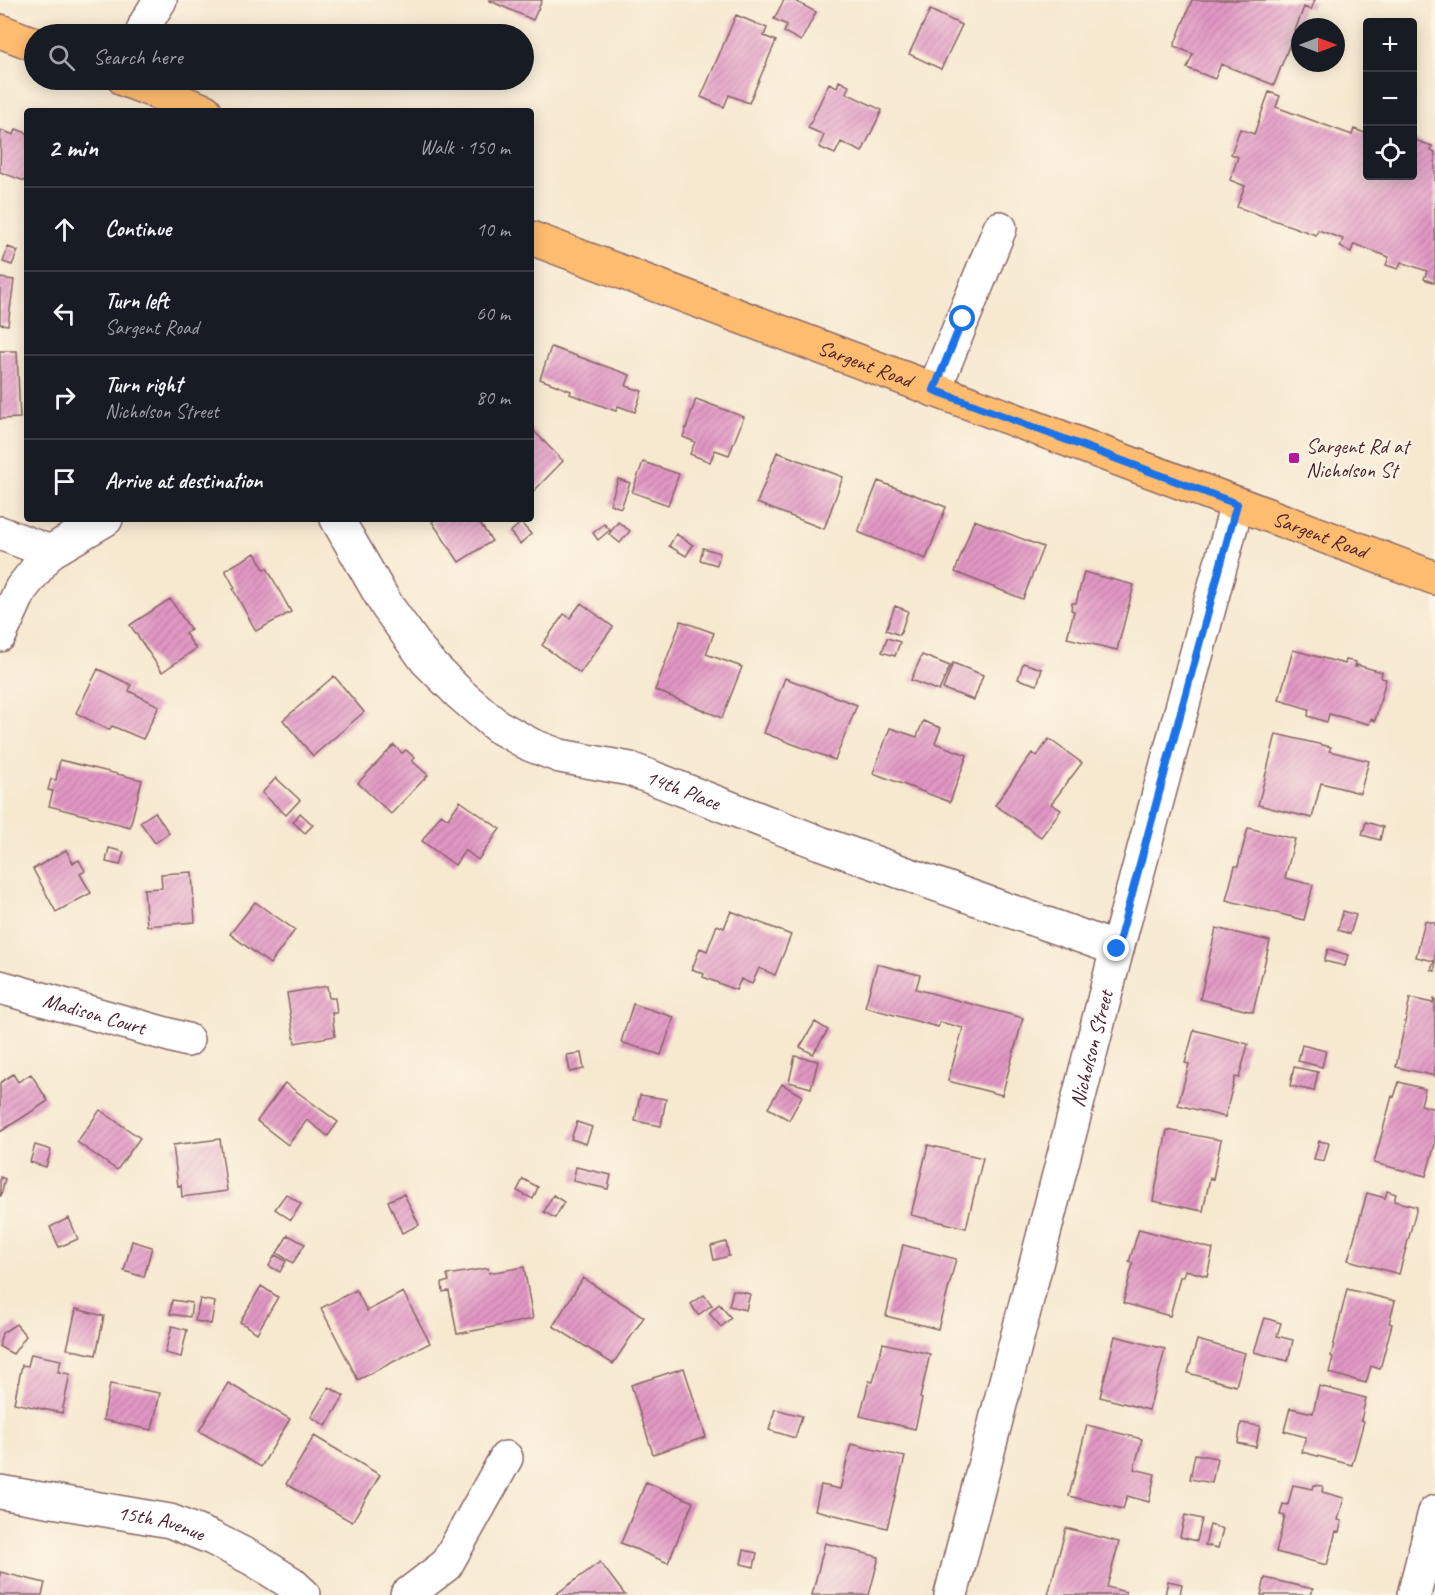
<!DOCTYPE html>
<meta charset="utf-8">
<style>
:root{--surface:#171b24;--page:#242831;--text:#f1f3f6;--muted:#9ea1a6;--line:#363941}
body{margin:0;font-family:Caveat,sans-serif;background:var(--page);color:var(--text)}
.controls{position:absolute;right:18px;top:18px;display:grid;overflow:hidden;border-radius:6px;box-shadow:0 3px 15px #0003}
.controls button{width:54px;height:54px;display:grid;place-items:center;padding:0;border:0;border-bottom:2px solid var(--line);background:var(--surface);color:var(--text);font:30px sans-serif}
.compass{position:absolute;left:1291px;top:18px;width:54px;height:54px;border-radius:50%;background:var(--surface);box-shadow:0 3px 15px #0003;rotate:90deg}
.stop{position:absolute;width:18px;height:18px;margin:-14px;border:4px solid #1a73e8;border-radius:50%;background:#fff}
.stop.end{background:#1a73e8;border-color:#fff;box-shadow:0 2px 6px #0008}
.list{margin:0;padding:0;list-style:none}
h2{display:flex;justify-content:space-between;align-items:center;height:78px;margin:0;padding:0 24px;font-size:26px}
h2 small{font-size:20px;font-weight:400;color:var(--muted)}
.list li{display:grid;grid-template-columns:39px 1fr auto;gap:18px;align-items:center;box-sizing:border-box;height:84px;padding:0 24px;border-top:2px solid var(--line)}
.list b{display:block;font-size:22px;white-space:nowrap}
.list p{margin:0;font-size:20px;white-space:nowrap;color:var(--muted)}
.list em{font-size:20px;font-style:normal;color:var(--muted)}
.icon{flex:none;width:33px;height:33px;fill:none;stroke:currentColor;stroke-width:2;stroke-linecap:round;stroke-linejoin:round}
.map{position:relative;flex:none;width:1435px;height:1595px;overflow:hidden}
.search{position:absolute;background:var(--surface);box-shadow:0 3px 15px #0003;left:24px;top:24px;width:510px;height:66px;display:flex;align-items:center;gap:15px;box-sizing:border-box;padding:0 21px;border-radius:33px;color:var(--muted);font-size:22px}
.panel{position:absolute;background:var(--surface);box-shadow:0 3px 15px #0003;left:24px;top:108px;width:510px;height:414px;border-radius:6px}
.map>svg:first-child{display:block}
.building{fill:url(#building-hatch)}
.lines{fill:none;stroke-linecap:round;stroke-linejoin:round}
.minor-casing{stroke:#876565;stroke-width:36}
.major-casing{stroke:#876565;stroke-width:36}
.minor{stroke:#fff;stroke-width:33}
.major{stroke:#febc70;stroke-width:33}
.route{stroke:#1a73e8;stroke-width:8}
.poi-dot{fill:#b5179e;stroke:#fcf5e5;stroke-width:2}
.labels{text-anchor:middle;stroke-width:4.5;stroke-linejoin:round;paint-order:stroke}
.street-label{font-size:21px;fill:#4a1f2b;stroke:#fcf5e5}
.poi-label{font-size:21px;fill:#4a1f2b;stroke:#fcf5e5;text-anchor:start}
</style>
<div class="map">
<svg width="1435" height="1595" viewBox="0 0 1435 1595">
<defs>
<pattern id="building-hatch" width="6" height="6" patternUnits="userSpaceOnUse" patternTransform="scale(1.5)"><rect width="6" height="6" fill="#e297c5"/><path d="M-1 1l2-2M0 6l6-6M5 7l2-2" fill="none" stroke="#b97ba0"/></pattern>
</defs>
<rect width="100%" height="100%" fill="#fcf5e5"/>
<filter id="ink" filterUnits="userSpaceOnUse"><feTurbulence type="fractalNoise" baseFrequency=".0167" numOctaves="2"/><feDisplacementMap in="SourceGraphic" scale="12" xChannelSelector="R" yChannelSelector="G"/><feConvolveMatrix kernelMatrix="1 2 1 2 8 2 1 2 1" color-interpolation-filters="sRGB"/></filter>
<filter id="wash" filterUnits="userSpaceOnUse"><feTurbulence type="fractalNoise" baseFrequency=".008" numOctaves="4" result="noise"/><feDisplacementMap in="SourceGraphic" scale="24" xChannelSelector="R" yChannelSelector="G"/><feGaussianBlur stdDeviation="1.35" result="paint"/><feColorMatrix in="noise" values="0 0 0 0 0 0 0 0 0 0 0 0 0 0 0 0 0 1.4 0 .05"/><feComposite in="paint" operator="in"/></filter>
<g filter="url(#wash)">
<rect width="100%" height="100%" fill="#f7e8d0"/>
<g id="blocks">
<path class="building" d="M 488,0 L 542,0 L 533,20 Z
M 784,0 L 793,0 L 816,12 L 801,41 L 784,32 L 787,25 L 774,19 Z
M 1192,0 L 1315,0 L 1311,10 L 1304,7 L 1274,85 L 1221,64 L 1215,79 L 1187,68 L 1193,54 L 1174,46 Z
M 930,10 L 962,25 L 941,69 L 909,54 Z
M 736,15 L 767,28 L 764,36 L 776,41 L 749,103 L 729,95 L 724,107 L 701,97 Z
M 839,81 L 849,86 L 846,93 L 882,110 L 862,152 L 841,142 L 835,154 L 819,147 L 824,135 L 808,128 L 829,83 L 837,87 Z
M 1269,92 L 1280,96 L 1276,107 L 1352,135 L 1354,129 L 1368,134 L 1368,176 L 1412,176 L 1412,139 L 1432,146 L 1431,150 L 1435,152 L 1435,283 L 1424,279 L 1427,271 L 1401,262 L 1398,269 L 1386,265 L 1389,257 L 1354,244 L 1351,252 L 1340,247 L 1343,239 L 1318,230 L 1316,235 L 1237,207 L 1245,186 L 1230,180 L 1238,157 L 1231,154 L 1240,129 L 1254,134 Z
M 16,129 L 27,133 L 27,182 L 0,172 L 1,130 L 14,135 Z
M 8,247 L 18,251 L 12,265 L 3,262 Z
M 0,278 L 14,280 L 8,325 L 0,324 Z
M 551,347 L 630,375 L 626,386 L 642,391 L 635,412 L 618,406 L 616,411 L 570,394 L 571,391 L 540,379 Z
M 0,351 L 17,351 L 20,418 L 0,419 Z
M 696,399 L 744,417 L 729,455 L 715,450 L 710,462 L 690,454 L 695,442 L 683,437 Z
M 531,428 L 563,461 L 531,494 Z
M 777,452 L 843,477 L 824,529 L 757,503 Z
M 643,462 L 679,474 L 668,505 L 632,492 Z
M 618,479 L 630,483 L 621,508 L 610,504 Z
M 878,481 L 946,507 L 926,559 L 858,532 Z
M 436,519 L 477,519 L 492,541 L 459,562 L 432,522 Z
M 974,520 L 1043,547 L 1023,599 L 955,572 Z
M 618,522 L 630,531 L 620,543 L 609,534 Z
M 521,523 L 531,534 L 520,544 L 510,532 Z
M 604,524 L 610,530 L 598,540 L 593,533 Z
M 676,534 L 693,545 L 686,556 L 669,546 Z
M 703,548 L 720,553 L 717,565 L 700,560 Z
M 255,553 L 264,569 L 267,568 L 291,612 L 256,631 L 233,589 L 235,588 L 225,570 Z
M 1084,572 L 1134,585 L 1117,650 L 1067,638 L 1074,611 L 1071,610 L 1072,603 L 1076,603 Z
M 170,599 L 191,630 L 185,633 L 196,649 L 162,672 L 130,625 Z
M 581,603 L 613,627 L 580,673 L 542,645 L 564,614 L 570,618 Z
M 895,606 L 908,611 L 900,635 L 886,630 Z
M 681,621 L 714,633 L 706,654 L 742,667 L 722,718 L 655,690 Z
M 887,638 L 900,642 L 895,656 L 882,652 Z
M 1293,650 L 1345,664 L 1346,660 L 1356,662 L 1355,667 L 1357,667 L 1357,665 L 1382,672 L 1381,678 L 1386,679 L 1375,721 L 1371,719 L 1369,724 L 1329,714 L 1327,722 L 1308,716 L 1309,709 L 1279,700 Z
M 922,655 L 950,666 L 939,691 L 911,680 Z
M 953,663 L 983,675 L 974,700 L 943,689 Z
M 1023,663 L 1042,669 L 1037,685 L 1018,679 Z
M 98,669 L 131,685 L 129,691 L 159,706 L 143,739 L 112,726 L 109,730 L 76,713 Z
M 334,676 L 364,712 L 313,756 L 283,720 Z
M 785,678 L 857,705 L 835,760 L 764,733 Z
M 923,721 L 941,728 L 935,743 L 967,755 L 950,802 L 873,773 L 890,728 L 917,737 Z
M 1276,734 L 1331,747 L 1329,751 L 1369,761 L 1360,793 L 1321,783 L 1312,818 L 1258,805 Z
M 1049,739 L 1082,763 L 1051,804 L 1061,810 L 1041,837 L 995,805 L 1032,753 L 1037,756 Z
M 394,745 L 402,753 L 406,750 L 415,758 L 412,761 L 428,775 L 391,814 L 358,783 Z
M 60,760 L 142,780 L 130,827 L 49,806 L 53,791 L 48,790 L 51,779 L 56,780 Z
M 276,778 L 300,800 L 286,815 L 262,793 Z
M 460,801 L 500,829 L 478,860 L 465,850 L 455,865 L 422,841 L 441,814 L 448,819 Z
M 155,812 L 169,833 L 155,843 L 140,822 Z
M 300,813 L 313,825 L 305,833 L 293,822 Z
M 1366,822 L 1383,827 L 1380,840 L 1362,835 Z
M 1248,828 L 1295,839 L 1285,878 L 1313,885 L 1304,920 L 1226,900 L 1235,866 L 1238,866 Z
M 109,848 L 124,852 L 120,865 L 106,862 Z
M 66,850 L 73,863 L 79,860 L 85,871 L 80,874 L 91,893 L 56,912 L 33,869 Z
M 192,872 L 195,922 L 147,926 L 144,889 L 162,888 L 161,874 Z
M 255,902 L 295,930 L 270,964 L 230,934 Z
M 731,911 L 791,935 L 775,975 L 759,968 L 752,984 L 741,979 L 736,990 L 703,977 L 704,974 L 692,969 L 700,948 L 707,951 L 717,925 L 724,928 Z
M 1343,911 L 1356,915 L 1350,934 L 1338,930 Z
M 1425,921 L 1435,923 L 1435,971 L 1431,970 L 1434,961 L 1416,957 Z
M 1216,928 L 1270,941 L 1253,1012 L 1200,999 Z
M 1328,949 L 1348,955 L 1345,966 L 1324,961 Z
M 877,964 L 920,975 L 916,989 L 1023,1018 L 1002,1095 L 948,1081 L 963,1028 L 940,1022 L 938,1027 L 865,1007 Z
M 327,986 L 329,998 L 335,998 L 337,1013 L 332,1013 L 335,1036 L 295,1043 L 287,993 Z
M 1410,998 L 1433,1003 L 1434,998 L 1435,999 L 1435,1076 L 1396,1067 Z
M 633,1004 L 674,1017 L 661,1055 L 621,1042 Z
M 815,1022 L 828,1030 L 813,1054 L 800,1047 Z
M 1194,1030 L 1248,1044 L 1239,1078 L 1235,1077 L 1225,1117 L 1178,1105 L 1189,1064 L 1185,1063 Z
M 1302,1045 L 1326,1051 L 1322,1067 L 1298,1061 Z
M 581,1053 L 584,1069 L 570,1072 L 567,1055 Z
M 795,1056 L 818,1061 L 811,1088 L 789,1082 Z
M 1294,1067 L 1318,1072 L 1314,1091 L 1290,1086 Z
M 13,1074 L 18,1082 L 31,1074 L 48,1101 L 0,1132 L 0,1083 Z
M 1399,1082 L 1425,1089 L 1421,1105 L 1435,1109 L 1435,1144 L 1426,1176 L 1374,1163 L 1392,1096 L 1394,1097 Z
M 285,1083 L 338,1122 L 328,1136 L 307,1120 L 288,1145 L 257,1121 Z
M 782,1084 L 802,1096 L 789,1120 L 768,1108 Z
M 640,1095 L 666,1099 L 661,1126 L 635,1121 Z
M 100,1110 L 140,1138 L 117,1170 L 77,1142 Z
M 577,1122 L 592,1127 L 586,1144 L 571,1139 Z
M 1167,1130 L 1221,1140 L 1213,1179 L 1210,1178 L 1203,1211 L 1153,1201 Z
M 220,1139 L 227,1191 L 182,1197 L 181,1185 L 178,1186 L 173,1145 Z
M 1319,1141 L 1329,1143 L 1324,1161 L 1314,1159 Z
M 35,1145 L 51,1150 L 46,1167 L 30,1162 Z
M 928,1145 L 983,1158 L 966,1228 L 911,1215 Z
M 576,1167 L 611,1175 L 608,1189 L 573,1181 Z
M 0,1177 L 5,1179 L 1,1196 L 0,1196 Z
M 523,1179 L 538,1187 L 533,1199 L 517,1191 Z
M 1387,1191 L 1396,1194 L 1394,1201 L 1417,1207 L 1399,1274 L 1348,1260 L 1367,1193 L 1385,1198 Z
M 286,1194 L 301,1204 L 291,1220 L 275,1209 Z
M 404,1194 L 419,1225 L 402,1233 L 388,1201 Z
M 553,1195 L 564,1202 L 555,1218 L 544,1212 Z
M 69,1218 L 78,1239 L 59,1247 L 50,1227 Z
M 1139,1229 L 1213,1249 L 1207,1276 L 1185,1270 L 1183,1277 L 1180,1277 L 1170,1316 L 1123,1303 L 1133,1263 L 1129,1262 Z
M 288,1235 L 305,1244 L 293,1263 L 277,1253 Z
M 132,1241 L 152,1247 L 144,1277 L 124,1271 Z
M 726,1242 L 729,1256 L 714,1260 L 711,1246 Z
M 903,1245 L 956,1259 L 938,1329 L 886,1316 Z
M 275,1255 L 286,1261 L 280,1272 L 269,1266 Z
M 524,1267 L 533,1319 L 457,1334 L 449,1291 L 443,1292 L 442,1283 L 449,1281 L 447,1275 L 488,1268 L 489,1273 Z
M 583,1278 L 644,1317 L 613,1364 L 553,1326 Z
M 261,1286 L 278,1297 L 257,1333 L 240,1322 Z
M 1347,1289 L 1395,1301 L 1389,1323 L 1392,1324 L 1380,1369 L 1371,1366 L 1366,1383 L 1329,1373 L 1333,1357 L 1331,1356 Z
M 356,1290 L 367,1311 L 403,1292 L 430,1343 L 358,1380 L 321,1308 Z
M 733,1290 L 750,1294 L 746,1310 L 729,1306 Z
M 704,1295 L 712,1305 L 698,1315 L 691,1304 Z
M 200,1299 L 215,1302 L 211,1324 L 195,1321 Z
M 172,1300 L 192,1303 L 190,1317 L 170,1314 Z
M 719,1304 L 731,1318 L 721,1327 L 709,1313 Z
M 76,1309 L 104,1316 L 96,1355 L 67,1349 Z
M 1265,1318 L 1281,1323 L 1277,1336 L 1293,1340 L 1288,1361 L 1254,1352 Z
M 16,1324 L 26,1336 L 13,1354 L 0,1347 L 0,1341 L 2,1333 Z
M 172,1326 L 187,1330 L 181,1357 L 165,1353 Z
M 1115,1336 L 1165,1349 L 1149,1410 L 1100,1397 Z
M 1197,1340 L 1245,1353 L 1236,1386 L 1188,1373 Z
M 883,1343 L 930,1354 L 920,1398 L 922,1399 L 915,1429 L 860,1416 L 869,1381 L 873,1382 Z
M 31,1354 L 61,1360 L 58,1372 L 70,1374 L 62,1413 L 14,1403 L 22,1365 L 28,1366 Z
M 684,1368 L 706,1437 L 653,1454 L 631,1385 Z
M 228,1383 L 290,1419 L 261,1467 L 199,1431 Z
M 110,1384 L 160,1393 L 152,1430 L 103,1420 Z
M 1319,1386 L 1366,1398 L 1361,1420 L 1364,1421 L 1352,1465 L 1302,1452 L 1306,1437 L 1284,1431 L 1290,1408 L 1313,1413 Z
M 329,1387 L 344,1396 L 326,1426 L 311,1417 Z
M 775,1409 L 802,1416 L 795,1438 L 769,1430 Z
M 1241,1423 L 1260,1426 L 1256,1447 L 1238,1443 Z
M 1087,1425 L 1142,1439 L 1134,1469 L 1155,1474 L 1149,1502 L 1127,1496 L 1123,1509 L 1069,1496 Z
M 314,1436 L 380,1475 L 352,1522 L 286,1484 Z
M 851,1444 L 905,1457 L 887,1528 L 815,1510 L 821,1485 L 840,1489 Z
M 1195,1454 L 1217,1458 L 1212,1483 L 1190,1479 Z
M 646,1482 L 693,1502 L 668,1563 L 621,1543 Z
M 1293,1485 L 1313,1489 L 1314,1485 L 1323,1486 L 1322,1492 L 1344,1498 L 1338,1520 L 1342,1521 L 1339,1532 L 1336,1531 L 1327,1565 L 1276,1552 L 1285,1516 L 1280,1515 L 1283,1504 L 1288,1505 Z
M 1185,1515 L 1202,1519 L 1197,1541 L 1180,1537 Z
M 1210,1525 L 1223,1529 L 1218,1548 L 1205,1545 Z
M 1066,1528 L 1119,1542 L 1107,1587 L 1126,1592 L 1125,1595 L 1048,1595 Z
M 825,1543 L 879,1557 L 869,1595 L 812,1595 Z
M 744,1550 L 757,1553 L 754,1567 L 741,1564 Z
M 600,1562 L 625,1595 L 555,1595 Z
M 0,1572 L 45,1583 L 42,1595 L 0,1595 Z
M 1265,1578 L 1313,1589 L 1311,1595 L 1261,1595 Z
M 1168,1581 L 1182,1584 L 1180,1595 L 1165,1595 Z"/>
</g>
</g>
<g filter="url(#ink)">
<use href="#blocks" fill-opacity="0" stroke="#876565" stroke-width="1.5"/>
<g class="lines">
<g class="minor-casing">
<g id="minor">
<path d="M 142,34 L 146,23 L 160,0"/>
<path d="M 934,390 L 1000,228"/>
<path id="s1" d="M 337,519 L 387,606 L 426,660 L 460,694 L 497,726 L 531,745 L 560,756 L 630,769 L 820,843 L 1117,949"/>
<path d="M 0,533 L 50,552"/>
<path d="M 0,635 L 21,589 L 50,552 L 106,519"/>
<path id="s2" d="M 0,987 L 187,1040"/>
<path id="s3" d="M 0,1492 L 170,1521 L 212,1538 L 253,1559 L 291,1583 L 304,1595"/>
<path d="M 407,1595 L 446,1565 L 506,1458"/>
<path id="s4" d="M 951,1595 L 1117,949 L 1237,504"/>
<path d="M 1414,1595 L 1435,1512"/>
</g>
</g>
<g class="major-casing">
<g id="major">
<path d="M 0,31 L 34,44"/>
<path d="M 125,80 L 205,111"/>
<path id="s5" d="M 531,238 L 1435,578"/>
</g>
</g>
<use href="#minor" class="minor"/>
<use href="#major" class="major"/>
</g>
</g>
<g class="lines" filter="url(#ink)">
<path class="route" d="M 963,319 L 934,390 L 1237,504 L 1117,949"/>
</g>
<rect class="poi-dot" x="1288" y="452" width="12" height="12" rx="3"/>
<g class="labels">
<g class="street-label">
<text dy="7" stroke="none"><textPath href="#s5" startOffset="357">Sargent Road</textPath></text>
<text dy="7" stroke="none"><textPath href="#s5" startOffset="843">Sargent Road</textPath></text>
<text dy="7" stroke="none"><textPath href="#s1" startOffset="462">14th Place</textPath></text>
<text dy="7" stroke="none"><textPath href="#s2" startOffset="98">Madison Court</textPath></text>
<text dy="7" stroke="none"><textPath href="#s4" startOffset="564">Nicholson Street</textPath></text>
<text dy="7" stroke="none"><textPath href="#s3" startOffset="164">15th Avenue</textPath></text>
</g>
<g class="poi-label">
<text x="1306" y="453">Sargent Rd at<tspan x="1306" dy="24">Nicholson St</tspan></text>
</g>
</g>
</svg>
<div class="controls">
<button>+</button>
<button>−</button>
<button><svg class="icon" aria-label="locate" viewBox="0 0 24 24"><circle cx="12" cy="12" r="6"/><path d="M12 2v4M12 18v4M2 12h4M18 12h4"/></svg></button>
</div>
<svg class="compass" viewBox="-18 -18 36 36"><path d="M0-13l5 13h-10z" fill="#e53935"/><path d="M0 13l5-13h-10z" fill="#9ea1a6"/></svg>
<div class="stop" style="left:963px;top:319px"></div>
<div class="stop end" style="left:1117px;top:949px"></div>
<div class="search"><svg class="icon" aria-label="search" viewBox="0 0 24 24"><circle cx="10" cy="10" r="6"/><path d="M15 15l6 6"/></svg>Search here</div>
<section class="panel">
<h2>2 min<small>Walk · 150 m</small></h2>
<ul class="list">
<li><svg class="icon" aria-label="ahead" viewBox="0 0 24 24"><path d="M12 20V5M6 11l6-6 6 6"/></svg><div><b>Continue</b></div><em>10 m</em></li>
<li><svg class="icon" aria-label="left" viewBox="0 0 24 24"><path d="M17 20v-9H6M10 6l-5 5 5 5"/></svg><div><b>Turn left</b><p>Sargent Road</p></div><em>60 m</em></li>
<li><svg class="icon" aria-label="right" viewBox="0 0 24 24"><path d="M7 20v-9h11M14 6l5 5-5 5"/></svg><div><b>Turn right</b><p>Nicholson Street</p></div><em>80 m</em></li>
<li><svg class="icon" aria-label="arrive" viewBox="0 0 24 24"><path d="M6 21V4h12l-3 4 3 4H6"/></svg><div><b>Arrive at destination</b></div></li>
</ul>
</section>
</div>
